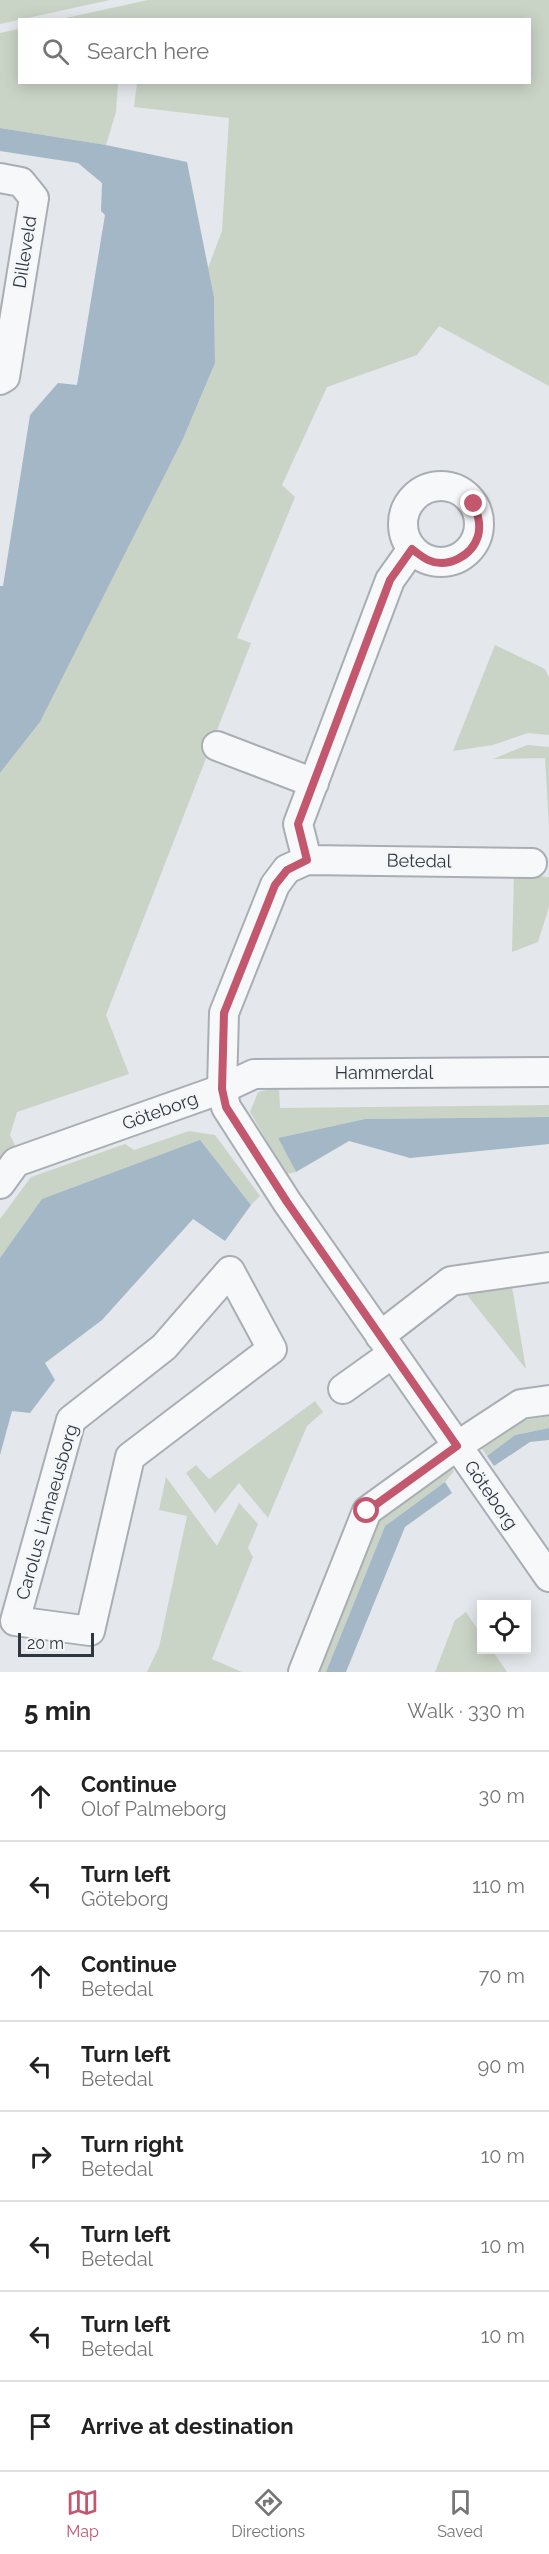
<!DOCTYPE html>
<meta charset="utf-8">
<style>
:root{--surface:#fff;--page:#f2f2f2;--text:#222;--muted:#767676;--line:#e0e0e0;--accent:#c2576e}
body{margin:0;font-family:Raleway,sans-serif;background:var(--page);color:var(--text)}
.controls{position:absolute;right:18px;bottom:18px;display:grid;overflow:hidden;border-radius:0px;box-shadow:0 3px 15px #0003}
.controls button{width:54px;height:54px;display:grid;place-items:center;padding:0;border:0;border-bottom:2px solid var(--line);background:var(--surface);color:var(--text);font:30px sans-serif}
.scale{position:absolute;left:18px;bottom:15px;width:76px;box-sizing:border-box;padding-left:6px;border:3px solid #2d3641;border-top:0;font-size:16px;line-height:21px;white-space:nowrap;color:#2d3641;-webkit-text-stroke:4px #f4f6f8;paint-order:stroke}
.stop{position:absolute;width:18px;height:18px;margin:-14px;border:4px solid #c2576e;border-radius:50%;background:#fff}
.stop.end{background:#c2576e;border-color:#fff;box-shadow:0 2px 6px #0008}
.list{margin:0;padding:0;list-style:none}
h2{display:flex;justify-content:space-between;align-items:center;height:78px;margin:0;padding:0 24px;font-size:26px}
h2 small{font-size:20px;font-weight:400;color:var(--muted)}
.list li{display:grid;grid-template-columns:39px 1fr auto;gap:18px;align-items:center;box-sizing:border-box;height:90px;padding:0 24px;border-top:2px solid var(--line)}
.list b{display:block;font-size:22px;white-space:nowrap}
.list p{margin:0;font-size:20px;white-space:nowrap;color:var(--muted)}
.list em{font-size:20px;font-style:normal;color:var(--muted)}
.icon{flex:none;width:33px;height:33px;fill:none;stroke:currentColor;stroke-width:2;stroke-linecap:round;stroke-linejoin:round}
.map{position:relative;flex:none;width:549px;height:1672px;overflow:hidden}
.search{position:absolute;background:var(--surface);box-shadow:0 3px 15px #0003;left:18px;right:18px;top:18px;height:66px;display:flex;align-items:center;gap:15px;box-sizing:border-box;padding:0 21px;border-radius:0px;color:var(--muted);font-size:22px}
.sheet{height:798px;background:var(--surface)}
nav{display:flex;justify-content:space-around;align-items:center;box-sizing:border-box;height:84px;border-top:2px solid var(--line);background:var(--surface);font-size:16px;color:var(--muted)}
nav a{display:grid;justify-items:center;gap:3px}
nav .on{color:var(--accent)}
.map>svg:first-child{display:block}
.green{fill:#cad4c6}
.water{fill:#a3b7c7}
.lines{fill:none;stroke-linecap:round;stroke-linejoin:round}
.minor-casing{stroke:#a9aeb5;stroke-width:32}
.minor{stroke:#f7f8f9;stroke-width:28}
.route{stroke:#c2576e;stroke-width:8}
.labels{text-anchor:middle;stroke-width:5;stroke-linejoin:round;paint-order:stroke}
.street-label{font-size:18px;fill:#2d3641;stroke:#f4f6f8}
</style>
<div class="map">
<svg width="549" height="1672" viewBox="0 0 549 1672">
<rect width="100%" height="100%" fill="#e4e7eb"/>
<path class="green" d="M 0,0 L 110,0 L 0,24 Z
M 148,0 L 549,0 L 549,386 L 439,326 L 417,355 L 327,387 L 282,485 L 295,497 L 237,638 L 251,643 L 106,1015 L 129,1074 L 17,1112 L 10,1135 L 17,1150 L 0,1168 L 0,773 L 40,722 L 183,439 L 215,363 L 214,297 L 208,268 L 222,231 L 229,118 L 134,107 L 137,83 L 530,82 L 530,20 L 61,19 Z
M 19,29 L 20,82 L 118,83 L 116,112 L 106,145 L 0,128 L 0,33 Z
M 495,645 L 545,669 L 549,677 L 549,735 L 528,733 L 493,745 L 453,751 Z
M 527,745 L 549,747 L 549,827 L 545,758 L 493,759 Z
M 514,874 L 549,877 L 549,907 L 538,942 L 512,952 Z
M 279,1087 L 280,1108 L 549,1105 L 549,1117 L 365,1119 L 278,1138 L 296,1172 L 286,1174 L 250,1112 L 258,1092 Z
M 189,1131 L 215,1135 L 260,1196 L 251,1205 L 200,1141 L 43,1199 L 0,1258 L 0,1219 L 31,1177 L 125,1144 L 134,1150 Z
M 512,1287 L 526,1369 L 467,1295 Z
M 315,1401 L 323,1412 L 307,1426 L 268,1518 L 239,1483 L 215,1513 L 186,1473 L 196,1465 L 209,1479 Z
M 549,1416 L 549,1428 L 515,1435 L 487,1456 L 480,1446 L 515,1422 Z
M 448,1465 L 454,1471 L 445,1482 L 385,1526 L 326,1672 L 315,1672 L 377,1518 Z
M 166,1477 L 217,1546 L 239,1503 L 258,1524 L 248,1548 L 253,1557 L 212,1659 L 242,1672 L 147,1672 L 159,1647 L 187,1516 L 159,1510 Z
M 466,1612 L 481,1634 L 482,1650 L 492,1650 L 507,1672 L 435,1672 L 455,1620 Z"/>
<path class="water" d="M 0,128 L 106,145 L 187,162 L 214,297 L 215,363 L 183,439 L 40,722 L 0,773 L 0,586 L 3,586 L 30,415 L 58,383 L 77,385 L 105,215 L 101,211 L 102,183 L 78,163 L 0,151 Z
M 549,1117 L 549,1144 L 410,1158 L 349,1141 L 296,1172 L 278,1138 L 365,1119 Z
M 200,1140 L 251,1205 L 225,1241 L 193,1219 L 102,1320 L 45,1363 L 55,1380 L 30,1413 L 12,1411 L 0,1455 L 0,1258 L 42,1199 Z
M 549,1428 L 549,1440 L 530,1442 L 494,1466 L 487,1456 L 515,1435 Z
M 445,1482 L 452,1493 L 405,1527 L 346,1672 L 326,1672 L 385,1526 Z"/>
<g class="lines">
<g class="minor-casing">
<path id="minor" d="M 0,178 L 21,182 L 34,198 L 5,377 L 0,380
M403 524a38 38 0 1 1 76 0a38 38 0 1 1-76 0Z
M 217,746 L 314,783
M 307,860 L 298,824 L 390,580 L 412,549
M 532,863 L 307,860 L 287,869 L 275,885 L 224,1013 L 222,1089 L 254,1074 L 549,1072
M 0,1184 L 16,1162 L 222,1089 L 226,1107 L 287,1202 L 549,1577
M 230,1271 L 272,1349 L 130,1457 L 90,1631 L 15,1621 L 71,1420 L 164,1347 Z
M 380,1336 L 451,1281 L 549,1267
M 343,1389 L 392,1354
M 303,1672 L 367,1511 L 457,1446 L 521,1404 L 549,1400"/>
</g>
<use href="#minor" class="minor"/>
</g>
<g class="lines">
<path class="route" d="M 367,1511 L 457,1446 L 287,1202 L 226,1107 L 222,1089 L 224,1013 L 275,885 L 287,870 L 307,860 L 298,824 L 390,580 L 412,549 C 417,553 422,557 428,560 C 447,569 472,556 478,536 C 481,525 478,515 474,504"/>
</g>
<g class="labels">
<g class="street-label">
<text transform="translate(25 252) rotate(-81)" y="6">Dilleveld</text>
<text transform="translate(419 861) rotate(1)" y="6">Betedal</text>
<text x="384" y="1079">Hammerdal</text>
<text transform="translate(160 1111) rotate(-20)" y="6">Göteborg</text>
<text transform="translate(491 1495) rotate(55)" y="6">Göteborg</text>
<text transform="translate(47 1512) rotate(-74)" y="6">Carolus Linnaeusborg</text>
</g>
</g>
</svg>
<div class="controls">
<button><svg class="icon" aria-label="locate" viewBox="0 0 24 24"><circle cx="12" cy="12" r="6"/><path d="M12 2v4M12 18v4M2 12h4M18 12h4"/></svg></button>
</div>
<div class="scale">20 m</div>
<div class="stop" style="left:367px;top:1511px"></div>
<div class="stop end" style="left:474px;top:504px"></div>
<div class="search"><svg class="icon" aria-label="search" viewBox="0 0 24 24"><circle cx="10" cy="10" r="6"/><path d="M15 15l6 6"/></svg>Search here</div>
</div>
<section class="sheet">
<h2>5 min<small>Walk · 330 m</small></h2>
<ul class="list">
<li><svg class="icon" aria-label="ahead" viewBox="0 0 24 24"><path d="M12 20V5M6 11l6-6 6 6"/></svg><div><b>Continue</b><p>Olof Palmeborg</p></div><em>30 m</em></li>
<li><svg class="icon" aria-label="left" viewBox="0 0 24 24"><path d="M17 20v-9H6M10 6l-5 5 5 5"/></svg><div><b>Turn left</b><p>Göteborg</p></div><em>110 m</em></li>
<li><svg class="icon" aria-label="ahead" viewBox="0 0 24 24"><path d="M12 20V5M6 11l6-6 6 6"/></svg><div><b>Continue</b><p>Betedal</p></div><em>70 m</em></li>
<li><svg class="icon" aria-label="left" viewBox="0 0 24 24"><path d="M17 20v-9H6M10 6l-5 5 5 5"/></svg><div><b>Turn left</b><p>Betedal</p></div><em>90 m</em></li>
<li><svg class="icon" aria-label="right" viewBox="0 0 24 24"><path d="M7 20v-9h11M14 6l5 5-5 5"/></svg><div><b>Turn right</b><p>Betedal</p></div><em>10 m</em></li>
<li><svg class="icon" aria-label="left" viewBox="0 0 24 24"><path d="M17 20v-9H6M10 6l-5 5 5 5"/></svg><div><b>Turn left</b><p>Betedal</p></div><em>10 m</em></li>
<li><svg class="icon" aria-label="left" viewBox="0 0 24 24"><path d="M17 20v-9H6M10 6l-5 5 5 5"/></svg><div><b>Turn left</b><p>Betedal</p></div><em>10 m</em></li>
<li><svg class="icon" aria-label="arrive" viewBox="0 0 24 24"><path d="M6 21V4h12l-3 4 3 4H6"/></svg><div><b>Arrive at destination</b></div></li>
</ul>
</section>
<nav>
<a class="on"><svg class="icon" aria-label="map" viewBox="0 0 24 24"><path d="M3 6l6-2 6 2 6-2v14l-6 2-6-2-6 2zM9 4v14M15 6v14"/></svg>Map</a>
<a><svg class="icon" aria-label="directions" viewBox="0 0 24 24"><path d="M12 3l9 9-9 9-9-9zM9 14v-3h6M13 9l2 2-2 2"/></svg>Directions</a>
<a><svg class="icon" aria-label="saved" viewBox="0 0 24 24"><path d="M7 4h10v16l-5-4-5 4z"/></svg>Saved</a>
</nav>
